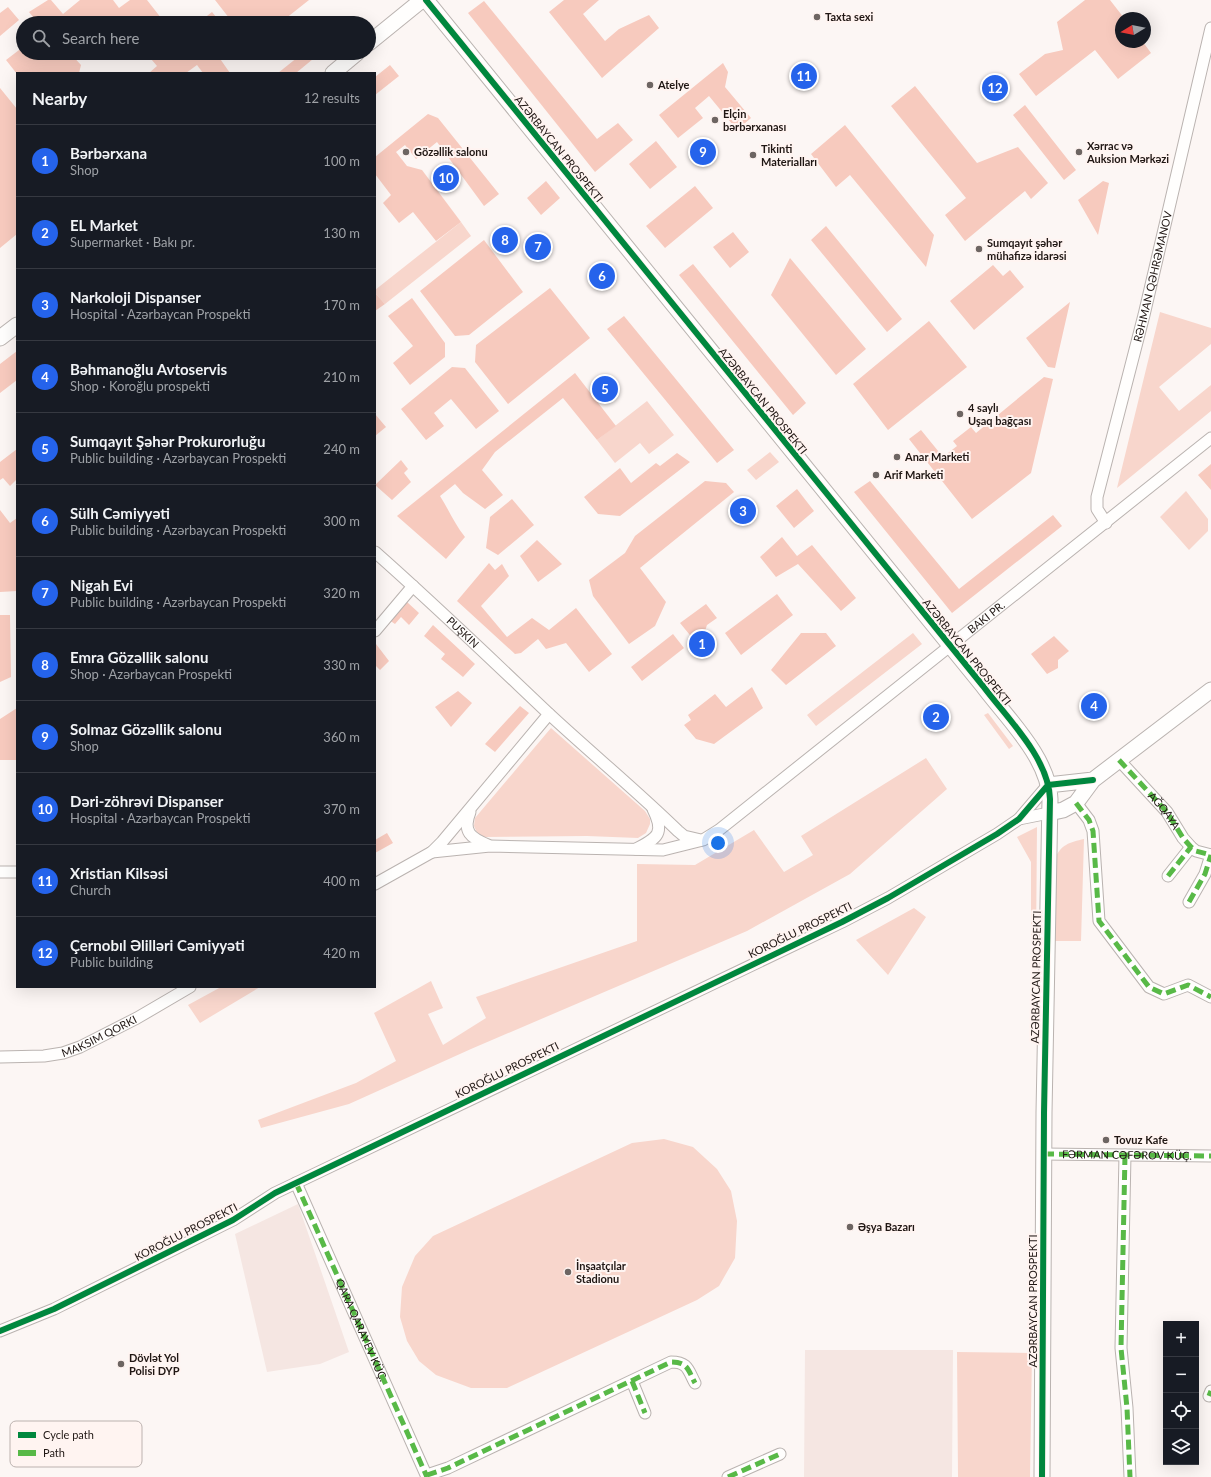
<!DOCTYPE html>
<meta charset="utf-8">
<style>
:root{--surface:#171b24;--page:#20242c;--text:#f1f3f6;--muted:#9ea1a6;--line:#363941;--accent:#2563eb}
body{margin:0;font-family:Lato,sans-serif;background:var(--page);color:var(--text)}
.controls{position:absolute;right:12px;bottom:12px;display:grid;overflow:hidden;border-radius:0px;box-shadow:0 4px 16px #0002}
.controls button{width:36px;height:36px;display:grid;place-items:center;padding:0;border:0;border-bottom:1px solid var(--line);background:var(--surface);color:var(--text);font:20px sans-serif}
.compass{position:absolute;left:1115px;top:12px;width:36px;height:36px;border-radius:50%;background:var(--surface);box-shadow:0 4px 16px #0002;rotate:260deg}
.you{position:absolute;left:718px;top:843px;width:14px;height:14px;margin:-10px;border:3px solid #fff;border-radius:50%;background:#1a73e8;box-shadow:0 0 0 6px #1a73e833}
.badge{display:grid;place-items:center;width:26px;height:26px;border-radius:50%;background:var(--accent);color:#fff;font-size:13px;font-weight:700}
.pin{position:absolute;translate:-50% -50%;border:2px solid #fff;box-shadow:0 1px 4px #0006}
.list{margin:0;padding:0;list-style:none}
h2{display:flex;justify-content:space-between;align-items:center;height:52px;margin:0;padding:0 16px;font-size:17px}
h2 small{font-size:13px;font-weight:400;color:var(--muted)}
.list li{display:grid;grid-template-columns:26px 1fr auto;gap:12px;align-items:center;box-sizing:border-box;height:72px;padding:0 16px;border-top:1px solid var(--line)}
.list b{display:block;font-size:15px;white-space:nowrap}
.list p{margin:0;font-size:13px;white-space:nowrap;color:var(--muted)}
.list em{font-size:13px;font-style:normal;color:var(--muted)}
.icon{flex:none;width:22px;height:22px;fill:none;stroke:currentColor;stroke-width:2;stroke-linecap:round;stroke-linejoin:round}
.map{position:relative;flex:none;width:1211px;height:1477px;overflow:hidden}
.search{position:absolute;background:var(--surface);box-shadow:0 4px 16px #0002;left:16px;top:16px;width:360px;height:44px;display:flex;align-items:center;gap:10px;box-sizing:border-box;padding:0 14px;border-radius:22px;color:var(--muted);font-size:15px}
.panel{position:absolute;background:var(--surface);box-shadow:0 4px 16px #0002;left:16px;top:72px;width:360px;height:916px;border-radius:0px}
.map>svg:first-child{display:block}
.built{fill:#f5e6e2}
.green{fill:#f8d6cc}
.forest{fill:#f7cabe}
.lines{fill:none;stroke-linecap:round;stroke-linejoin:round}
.street-casing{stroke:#bab3b0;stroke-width:13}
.secondary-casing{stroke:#bab3b0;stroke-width:17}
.street{stroke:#fffefd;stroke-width:11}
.secondary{stroke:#fffefd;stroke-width:15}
.quiet{stroke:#58b947;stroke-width:5;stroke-dasharray:10 5;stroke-linecap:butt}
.cycleway-casing{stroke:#fff4f1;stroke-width:8}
.cycleway{stroke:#00873e;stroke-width:6}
.poi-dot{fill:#6d6562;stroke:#fff4f1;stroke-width:1.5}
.labels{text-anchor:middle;stroke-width:4;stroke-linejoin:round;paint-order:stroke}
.poi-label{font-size:11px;font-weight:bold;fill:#201714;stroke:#fff4f1;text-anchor:start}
.street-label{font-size:11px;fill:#201714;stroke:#fff4f1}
.key{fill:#fff4f1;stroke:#bcb2af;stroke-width:1}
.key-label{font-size:11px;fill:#201714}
</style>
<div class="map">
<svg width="1211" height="1477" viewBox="0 0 1211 1477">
<rect width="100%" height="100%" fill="#fcf6f4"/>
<path class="built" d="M 298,1204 L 349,1352 L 320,1364 L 267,1372 L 235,1234 Z
M 805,1350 L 953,1350 L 952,1477 L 804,1477 Z"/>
<path class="green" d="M 461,222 L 471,236 L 385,304 L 375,293 L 375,290 Z
M 1160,312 L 1211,328 L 1211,344 L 1159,387 L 1179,411 L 1211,385 L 1211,411 L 1117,488 Z
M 647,401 L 674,435 L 649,454 L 640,443 L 615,463 L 597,440 Z
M 770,452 L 779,462 L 756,480 L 747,470 Z
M 1186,491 L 1208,519 L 1208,531 L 1189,550 L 1160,517 Z
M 913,633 L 922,644 L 816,726 L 807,715 Z
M 988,713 L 1013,746 L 1009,749 L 984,715 Z
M 551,728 L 645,811 L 650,819 L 650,824 L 646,833 L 638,838 L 587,836 L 484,837 L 478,835 L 474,826 L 475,818 Z
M 926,758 L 947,789 L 850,874 L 747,931 L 471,1049 L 349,1104 L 261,1128 L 258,1120 L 356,1083 L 396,1061 L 374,1013 L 431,981 L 443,1008 L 428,1014 L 443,1045 L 486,1018 L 476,997 L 637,941 L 637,864 L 695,865 L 754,830 L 784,872 L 813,855 L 801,836 Z
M 1037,827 L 1036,946 L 1031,945 L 1031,862 L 1017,837 Z
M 1084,839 L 1081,941 L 1055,941 L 1055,859 C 1060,845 1070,842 1084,839 Z
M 914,908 L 926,917 L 888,975 L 856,940 Z
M 221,987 L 260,987 L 200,1023 L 188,1005 Z
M 664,1139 L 693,1147 L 717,1169 L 731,1191 L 737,1221 L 735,1258 L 719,1286 L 697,1300 L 507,1388 L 471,1388 L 436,1375 L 419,1361 L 407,1341 L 400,1317 L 402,1287 L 415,1256 L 433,1236 L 632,1143 Z
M 957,1352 L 1032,1353 L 1030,1477 L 958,1477 Z"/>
<path class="forest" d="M 48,0 L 51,0 L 63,14 L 80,0 L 113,0 L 119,8 L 130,0 L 147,0 L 165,23 L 38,23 L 29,12 Z
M 215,0 L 309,0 L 280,23 L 233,23 Z
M 564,0 L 599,0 L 583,14 L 605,41 L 619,29 L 649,15 L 659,28 L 602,78 L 549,12 Z
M 1085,0 L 1110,0 L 1124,18 L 1121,18 L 1121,42 L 1143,42 L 1151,53 L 1118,79 L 1095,50 L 1036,96 L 1019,74 L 1045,54 L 1063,50 L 1057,22 Z
M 484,1 L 597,139 L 618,123 L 633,140 L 595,172 L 468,13 Z
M 8,7 L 19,20 L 0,36 L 0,13 Z
M 212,12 L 221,23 L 198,23 Z
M 23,47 L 23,53 L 70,53 L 81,65 L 79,73 L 17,74 L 6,60 Z
M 146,53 L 216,53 L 230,73 L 203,73 L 197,65 L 186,73 L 149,73 L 157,66 Z
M 303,53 L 307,53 L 313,59 L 296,73 L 278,73 Z
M 723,63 L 728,72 L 725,87 L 751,118 L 737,130 L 709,96 L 695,108 L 703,118 L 678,138 L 659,115 Z
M 390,65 L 399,76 L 375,95 L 375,77 Z
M 915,86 L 977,163 L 1018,147 L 1048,183 L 1031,199 L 1025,191 L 965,241 L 945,215 L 966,198 L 891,106 Z
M 0,88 L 17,109 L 17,234 L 0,248 Z
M 1025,105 L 1076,170 L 1064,180 L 1013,115 Z
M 428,114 L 438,118 L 499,194 L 484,206 L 437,142 L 416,159 L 405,145 L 396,152 L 407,166 L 422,170 L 461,222 L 436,241 L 413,212 L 399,223 L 383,203 L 391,195 L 375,174 L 375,157 Z
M 845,125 L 934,235 L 926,267 L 850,175 L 836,187 L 811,154 Z
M 656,141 L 677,167 L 650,189 L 629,164 Z
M 546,181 L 560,198 L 541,215 L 527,198 Z
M 1103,181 L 1109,183 L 1098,235 L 1078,200 Z
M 695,186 L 713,208 L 665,248 L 646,226 Z
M 826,226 L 902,319 L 887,332 L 811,240 Z
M 733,232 L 749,252 L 730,268 L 713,247 Z
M 484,240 L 523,292 L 469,335 L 455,336 L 420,291 Z
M 790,258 L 866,349 L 836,375 L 771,295 Z
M 693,264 L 806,403 L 793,415 L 679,275 Z
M 993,265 L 1003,276 L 1010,270 L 1024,287 L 974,330 L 950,301 Z
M 550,288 L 590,338 L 508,404 L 475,362 L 476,345 Z
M 375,293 L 385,304 L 375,311 Z
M 412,298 L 445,343 L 445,357 L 410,385 L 393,363 L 413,346 L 388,316 Z
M 1070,302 L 1055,368 L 1048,367 L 1026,338 Z
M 624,316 L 734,450 L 717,463 L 607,329 Z
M 929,321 L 967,367 L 888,430 L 853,384 Z
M 17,351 L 17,380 L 0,393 L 0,364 Z
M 452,367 L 465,368 L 499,411 L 476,429 L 451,399 L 434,413 L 444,426 L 426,440 L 401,409 Z
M 575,373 L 616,426 L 597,440 L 563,398 L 495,452 L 482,470 L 503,495 L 485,509 L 463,493 L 455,484 L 440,496 C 449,510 455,525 465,537 L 446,559 L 397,516 Z
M 1044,377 L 1053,379 L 1031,473 L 972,519 L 909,439 L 921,430 L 943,457 L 957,446 L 953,441 L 971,427 L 976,433 Z
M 375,414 L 386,427 L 375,436 Z
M 17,449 L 17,479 L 10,486 L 3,478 L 0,480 L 0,462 Z
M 677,453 L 690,462 L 620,516 L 598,514 L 584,497 L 620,468 L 631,483 L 656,463 L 660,466 Z
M 401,460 L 408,469 L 404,473 L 411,482 L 392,500 L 375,485 Z
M 1211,464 L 1211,490 L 1198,475 Z
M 705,481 L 726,483 L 734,492 L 640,568 L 666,602 L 655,626 L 629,644 L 593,596 L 589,580 L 625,553 L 635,536 Z
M 870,481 L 959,589 L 1053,515 L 1062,526 L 952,613 L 854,492 Z
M 797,489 L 814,511 L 794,528 L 776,506 Z
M 512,499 L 534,525 L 498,555 L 486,548 L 490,517 Z
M 0,510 L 10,523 L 17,518 L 17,591 L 0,592 Z
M 782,537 L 797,556 L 812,545 L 856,598 L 841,611 L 798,564 L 776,577 L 760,557 Z
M 537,540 L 562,564 L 538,582 L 520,556 Z
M 489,563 L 495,570 L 502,564 L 509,576 L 481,606 L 507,637 L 532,618 L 549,630 L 576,608 L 612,654 L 589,672 L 566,643 L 546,649 L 538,639 L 521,653 L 515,654 L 457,601 Z
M 777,594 L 793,615 L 741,655 L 725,633 Z
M 407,602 L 419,613 L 409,625 L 401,617 L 395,624 L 389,620 Z
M 706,604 L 717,618 L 707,625 L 705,631 L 694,640 L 680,623 Z
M 0,615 L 10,615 L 11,677 L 0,682 Z
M 433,625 L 475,664 L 463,677 L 441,659 L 445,654 L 424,636 Z
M 801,633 L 826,633 L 836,646 L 786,685 L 771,670 Z
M 673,634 L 684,648 L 642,681 L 631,667 Z
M 1054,636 L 1069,651 L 1058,660 L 1058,668 L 1047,674 L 1031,654 Z
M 376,644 L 389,661 L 380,670 L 375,665 Z
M 752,687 L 763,708 L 714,744 L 696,739 L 684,725 L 691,720 L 688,715 L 715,694 L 726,707 Z
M 458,691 L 472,703 L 451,727 L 435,707 Z
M 520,706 L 529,713 L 495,752 L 485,744 Z
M 17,708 L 17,760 L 0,760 L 0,719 Z
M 387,833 L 393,843 L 375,853 L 375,840 Z"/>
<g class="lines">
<g class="street-casing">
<g id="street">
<path id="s1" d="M 1106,523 L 1097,509 L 1097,497 L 1144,315 L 1211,28"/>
<path id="s2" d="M 375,552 C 434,604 491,659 548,713 C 591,753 636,790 678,831 L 684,836 L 701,840"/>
<path d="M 375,631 L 413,586"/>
<path d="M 1119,760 L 1167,812 L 1183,838 L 1191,847 L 1196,851 L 1211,855"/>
<path d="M 1076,803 L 1089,820 L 1093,831 L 1099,921 L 1149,987 L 1164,994 L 1188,985 L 1211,997"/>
<path d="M 470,812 C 462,832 471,838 488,845"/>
<path d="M 1019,819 L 1049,813"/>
<path d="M 636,849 C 658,838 665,833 653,809"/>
<path id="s3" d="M 432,852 L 490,846 L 663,850 L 703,840 L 719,830 L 1211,438"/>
<path d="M 0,872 L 17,872"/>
<path d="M 1168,876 L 1191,847"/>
<path d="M 375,884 L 432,852 L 442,842 L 549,714"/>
<path d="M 1189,902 L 1205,874 L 1211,855"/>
<path id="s4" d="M 0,1057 L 44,1056 L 63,1053 L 80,1047 L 137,1018 L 190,987"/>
<path d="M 1044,1154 L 1211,1156"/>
<path d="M 1125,1155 L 1121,1348 L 1127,1408 L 1130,1477"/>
<path d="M 296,1183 L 427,1477"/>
<path d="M 0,1331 L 54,1309 L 233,1220 L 275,1193 L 842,922 L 888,898 L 997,834 L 1019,819 L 1048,785"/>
<path d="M 632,1381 L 645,1413"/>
<path d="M 1209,1396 L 1211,1391"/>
<path d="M 427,1475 L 448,1468 L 671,1362 C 688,1362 688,1370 695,1383"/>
<path d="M 728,1477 L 780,1454"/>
</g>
</g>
<g class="secondary-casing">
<path id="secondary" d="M 426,0 L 983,686 C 1006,717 1049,758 1050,799 L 1044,1113 L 1042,1477
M 369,43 L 422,0
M 333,73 L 357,53
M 0,338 L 17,325
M 1048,785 L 1093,780
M 1049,813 L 1063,810 L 1076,803 L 1093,780 L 1211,690"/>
</g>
<use href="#street" class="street"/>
<use href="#secondary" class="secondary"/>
<g class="quiet">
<path id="s5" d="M 1119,760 L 1167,812 L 1183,838 L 1191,847 L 1196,851 L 1211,855"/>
<path d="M 1076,803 L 1089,820 L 1093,831 L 1099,921 L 1149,987 L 1164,994 L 1188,985 L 1211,997"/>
<path d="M 1168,876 L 1191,847"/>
<path d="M 1189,902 L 1205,874 L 1211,855"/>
<path id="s6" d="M 1044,1154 L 1211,1156"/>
<path d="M 1125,1155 L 1121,1348 L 1127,1408 L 1130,1477"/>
<path id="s7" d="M 296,1183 L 427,1477"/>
<path d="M 632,1381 L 645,1413"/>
<path d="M 1209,1396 L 1211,1391"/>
<path d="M 427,1475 L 448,1468 L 671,1362 C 688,1362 688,1370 695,1383"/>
<path d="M 728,1477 L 780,1454"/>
</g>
<g class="cycleway-casing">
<path id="cycleway" d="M 426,0 L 983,686 C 1006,717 1049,758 1050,799 L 1044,1113 L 1042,1477
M 0,1331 L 54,1309 L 233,1220 L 275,1193 L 842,922 L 888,898 L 997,834 L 1019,819 L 1048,785 L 1093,780"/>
</g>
<use href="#cycleway" class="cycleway"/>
</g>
<g class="poi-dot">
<circle cx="817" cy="17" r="4"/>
<circle cx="650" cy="85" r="4"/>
<circle cx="715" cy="120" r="4"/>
<circle cx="406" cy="152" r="4"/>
<circle cx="1079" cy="152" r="4"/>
<circle cx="753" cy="155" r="4"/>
<circle cx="979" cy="249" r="4"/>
<circle cx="960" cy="414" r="4"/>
<circle cx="897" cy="457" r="4"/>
<circle cx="876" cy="475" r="4"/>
<circle cx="1106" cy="1140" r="4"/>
<circle cx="850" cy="1227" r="4"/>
<circle cx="568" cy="1272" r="4"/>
<circle cx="121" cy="1364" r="4"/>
</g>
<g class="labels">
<g class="poi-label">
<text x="825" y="21">Taxta sexi</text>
<text x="658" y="89">Atelye</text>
<text x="723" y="118">Elçin<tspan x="723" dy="13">bərbərxanası</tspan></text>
<text x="1087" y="150">Xərrac və<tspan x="1087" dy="13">Auksion Mərkəzi</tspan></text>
<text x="761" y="153">Tikinti<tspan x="761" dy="13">Materialları</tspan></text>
<text x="414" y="156">Gözəllik salonu</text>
<text x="987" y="247">Sumqayıt şəhər<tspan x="987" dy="13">mühafizə idarəsi</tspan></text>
<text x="968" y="412">4 saylı<tspan x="968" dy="13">Uşaq bağçası</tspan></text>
<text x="905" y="461">Anar Marketi</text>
<text x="884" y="479">Arif Marketi</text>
<text x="1114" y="1144">Tovuz Kafe</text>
<text x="858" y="1231">Əşya Bazarı</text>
<text x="576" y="1270">İnşaatçılar<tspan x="576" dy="13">Stadionu</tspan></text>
<text x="129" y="1362">Dövlət Yol<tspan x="129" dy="13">Polisi DYP</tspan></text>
</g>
<g class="street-label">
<text transform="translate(559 149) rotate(51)" y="4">AZƏRBAYCAN PROSPEKTI</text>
<text dy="4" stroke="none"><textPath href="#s1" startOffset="256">RƏHMAN QƏHRƏMANOV</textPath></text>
<text transform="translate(763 401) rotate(51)" y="4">AZƏRBAYCAN PROSPEKTI</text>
<text dy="4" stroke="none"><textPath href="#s3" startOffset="633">BAKI PR.</textPath></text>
<text dy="4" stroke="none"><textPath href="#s2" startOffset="119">PUŞKIN</textPath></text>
<text transform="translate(967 652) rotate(51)" y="4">AZƏRBAYCAN PROSPEKTI</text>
<text dy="4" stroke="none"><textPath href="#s5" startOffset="68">AĞQAYA</textPath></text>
<text transform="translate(800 930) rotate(-26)" y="4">KOROĞLU PROSPEKTI</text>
<text transform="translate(1036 977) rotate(-89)" y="4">AZƏRBAYCAN PROSPEKTI</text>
<text dy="4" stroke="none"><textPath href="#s4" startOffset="103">MAKSIM QORKI</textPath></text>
<text transform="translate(507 1070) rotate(-26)" y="4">KOROĞLU PROSPEKTI</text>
<text dy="4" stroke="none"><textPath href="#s6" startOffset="83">FƏRMAN CƏFƏROV KÜÇ.</textPath></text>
<text transform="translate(186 1232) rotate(-27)" y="4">KOROĞLU PROSPEKTI</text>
<text transform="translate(1033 1301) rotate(-90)" y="4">AZƏRBAYCAN PROSPEKTI</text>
<text dy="4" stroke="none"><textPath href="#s7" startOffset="161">QARA QARAYEV KÜÇ.</textPath></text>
</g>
</g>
<rect x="10" y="1421" width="132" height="46" rx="6" class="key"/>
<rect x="18" y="1432" width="18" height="6" fill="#00873e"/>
<rect x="18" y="1450" width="18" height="6" fill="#58b947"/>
<g class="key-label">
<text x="43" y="1439">Cycle path</text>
<text x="43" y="1457">Path</text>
</g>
</svg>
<div class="controls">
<button>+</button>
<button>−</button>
<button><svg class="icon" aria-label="locate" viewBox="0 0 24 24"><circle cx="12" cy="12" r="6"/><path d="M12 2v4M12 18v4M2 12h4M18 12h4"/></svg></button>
<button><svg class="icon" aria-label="layers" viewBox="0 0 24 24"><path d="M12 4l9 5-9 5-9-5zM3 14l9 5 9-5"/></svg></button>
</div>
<svg class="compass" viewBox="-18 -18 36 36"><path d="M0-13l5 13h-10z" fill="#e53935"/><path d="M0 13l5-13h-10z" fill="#9ea1a6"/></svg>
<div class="you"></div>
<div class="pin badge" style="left:702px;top:644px">1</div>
<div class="pin badge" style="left:936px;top:717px">2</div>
<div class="pin badge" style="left:743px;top:511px">3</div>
<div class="pin badge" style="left:1094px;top:706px">4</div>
<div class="pin badge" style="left:605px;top:389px">5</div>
<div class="pin badge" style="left:602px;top:276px">6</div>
<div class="pin badge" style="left:538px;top:247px">7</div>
<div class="pin badge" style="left:505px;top:240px">8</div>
<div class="pin badge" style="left:703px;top:152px">9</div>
<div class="pin badge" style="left:446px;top:178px">10</div>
<div class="pin badge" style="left:804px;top:76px">11</div>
<div class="pin badge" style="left:995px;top:88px">12</div>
<div class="search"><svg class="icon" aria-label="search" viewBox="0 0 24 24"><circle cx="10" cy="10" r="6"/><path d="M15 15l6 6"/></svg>Search here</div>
<section class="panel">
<h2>Nearby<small>12 results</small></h2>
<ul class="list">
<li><span class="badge">1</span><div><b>Bərbərxana</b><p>Shop</p></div><em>100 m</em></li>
<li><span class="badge">2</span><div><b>EL Market</b><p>Supermarket · Bakı pr.</p></div><em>130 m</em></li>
<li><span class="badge">3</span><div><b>Narkoloji Dispanser</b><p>Hospital · Azərbaycan Prospekti</p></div><em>170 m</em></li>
<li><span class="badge">4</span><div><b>Bəhmanoğlu Avtoservis</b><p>Shop · Koroğlu prospekti</p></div><em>210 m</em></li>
<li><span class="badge">5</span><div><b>Sumqayıt Şəhər Prokurorluğu</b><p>Public building · Azərbaycan Prospekti</p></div><em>240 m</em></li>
<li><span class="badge">6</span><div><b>Sülh Cəmiyyəti</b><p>Public building · Azərbaycan Prospekti</p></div><em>300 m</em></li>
<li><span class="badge">7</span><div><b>Nigah Evi</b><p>Public building · Azərbaycan Prospekti</p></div><em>320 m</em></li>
<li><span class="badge">8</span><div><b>Emra Gözəllik salonu</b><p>Shop · Azərbaycan Prospekti</p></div><em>330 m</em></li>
<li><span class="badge">9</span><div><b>Solmaz Gözəllik salonu</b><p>Shop</p></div><em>360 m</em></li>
<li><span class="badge">10</span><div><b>Dəri-zöhrəvi Dispanser</b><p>Hospital · Azərbaycan Prospekti</p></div><em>370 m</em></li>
<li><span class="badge">11</span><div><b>Xristian Kilsəsi</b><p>Church</p></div><em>400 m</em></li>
<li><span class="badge">12</span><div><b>Çernobıl Əlilləri Cəmiyyəti</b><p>Public building</p></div><em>420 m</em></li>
</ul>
</section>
</div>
